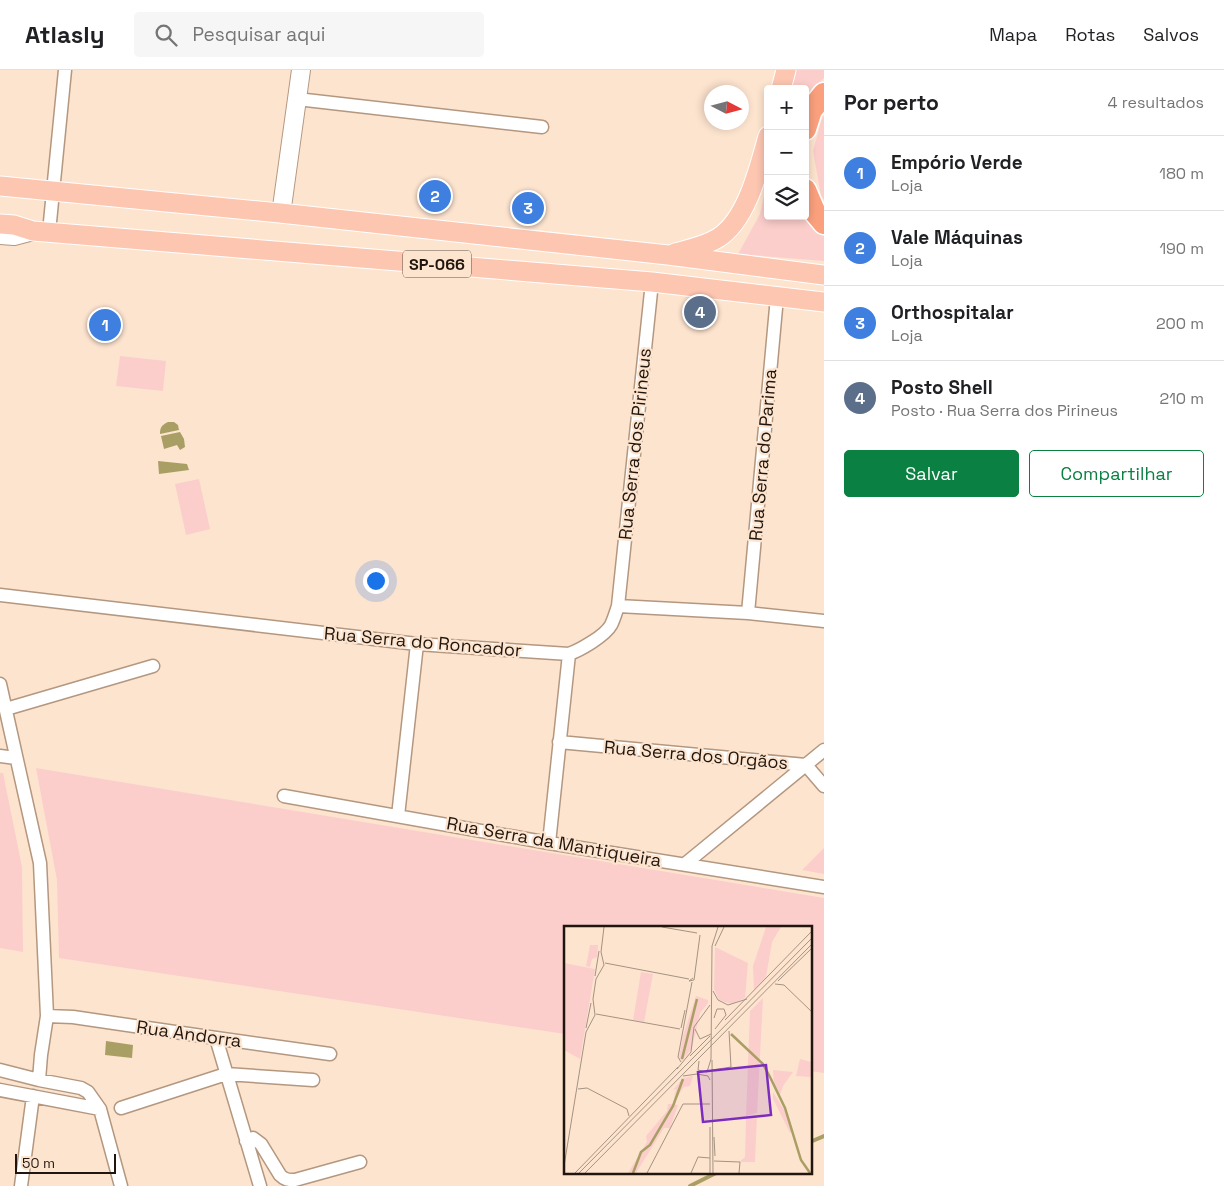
<!DOCTYPE html>
<html lang="pt">
<meta charset="utf-8">
<style>
:root{--surface:#fff;--page:#f6f6f6;--text:#202124;--muted:#757577;--line:#e0e0e0;--accent:#0b8043}
body{margin:0;font-family:"Space Grotesk",sans-serif;background:var(--page);color:var(--text)}
.controls{position:absolute;right:15px;top:15px;display:grid;overflow:hidden;border-radius:5px;box-shadow:0 2px 8px #0003}
.controls button{width:45px;height:45px;display:grid;place-items:center;padding:0;border:0;border-bottom:1px solid var(--line);background:var(--surface);color:var(--text);font:25px sans-serif}
.compass{position:absolute;left:704px;top:15px;width:45px;height:45px;border-radius:50%;background:var(--surface);box-shadow:0 2px 8px #0003;rotate:96deg}
.scale{position:absolute;left:15px;bottom:12px;width:101px;box-sizing:border-box;padding-left:5px;border:2px solid #21160d;border-top:0;font-size:14px;line-height:18px;white-space:nowrap;color:#21160d;-webkit-text-stroke:4px #fde4cf;paint-order:stroke}
.you{position:absolute;left:375px;top:510px;width:18px;height:18px;margin:-12px;border:4px solid #fff;border-radius:50%;background:#1a73e8;box-shadow:0 0 0 8px #1a73e833}
.badge{display:grid;place-items:center;width:32px;height:32px;border-radius:50%;background:var(--accent);color:#fff;font-size:16px;font-weight:700}
.pin{position:absolute;translate:-50% -50%;border:2px solid #fff;box-shadow:0 1px 5px #0006}
.list{margin:0;padding:0;list-style:none}
h2{display:flex;justify-content:space-between;align-items:center;height:65px;margin:0;padding:0 20px;font-size:21px}
h2 small{font-size:16px;font-weight:400;color:var(--muted)}
.list li{display:grid;grid-template-columns:32px 1fr auto;gap:15px;align-items:center;box-sizing:border-box;height:75px;padding:0 20px;border-top:1px solid var(--line)}
.list b{display:block;font-size:19px;white-space:nowrap}
.list p{margin:0;font-size:16px;white-space:nowrap;color:var(--muted)}
.list em{font-size:16px;font-style:normal;color:var(--muted)}
.actions{display:flex;gap:10px;padding:15px 20px}
.actions a{flex:1;padding:11px 0;border:1px solid var(--accent);border-radius:5px;text-align:center;font-size:18px;color:var(--accent)}
.actions .main{background:var(--accent);color:#fff}
.icon{flex:none;width:28px;height:28px;fill:none;stroke:currentColor;stroke-width:2;stroke-linecap:round;stroke-linejoin:round}
.map{position:relative;flex:none;width:824px;height:1116px;overflow:hidden}
header{display:flex;align-items:center;gap:30px;box-sizing:border-box;height:70px;padding:0 25px;background:var(--surface);border-bottom:1px solid var(--line)}
header strong{font-size:24px}
nav{display:flex;gap:28px;margin-inline-start:auto;font-size:18px}
.search{width:350px;height:45px;background:var(--page);display:flex;align-items:center;gap:12px;box-sizing:border-box;padding:0 18px;border-radius:5px;color:var(--muted);font-size:19px}
main{display:flex}
aside{flex:1;background:var(--surface)}
.map>svg:first-child{display:block}
.green{fill:#fbcecb}
.water{fill:#a99f64}
.lines{fill:none;stroke-linecap:round;stroke-linejoin:round}
.stream{stroke:#a99f64;stroke-width:4}
.street-casing{stroke:#b4977f;stroke-width:15}
.secondary-casing{stroke:#b4977f;stroke-width:20}
.primary-casing{stroke:#fff;stroke-width:21}
.highway-casing{stroke:#fff;stroke-width:25}
.street{stroke:#fff;stroke-width:12}
.secondary{stroke:#fff;stroke-width:18}
.primary{stroke:#fcc6b1;stroke-width:19}
.highway{stroke:#faa07d;stroke-width:22}
.labels{text-anchor:middle;stroke-width:4.5;stroke-linejoin:round;paint-order:stroke}
.shield{fill:#fde4cf;stroke:#635447;stroke-width:1}
.shield-label{font-size:16px;font-weight:bold;fill:#21160d}
.street-label{font-size:18px;fill:#21160d;stroke:#fde4cf}
.inset-river{fill:none;stroke:#a99f64;stroke-width:2.5}
.inset-road{fill:none;stroke:#a59281;stroke-width:1}
.view{fill:#7b2cbf;fill-opacity:0.15;stroke:#7b2cbf;stroke-width:2.5}
.inset-edge{fill:none;stroke:#21160d;stroke-width:2.5}
</style>
<header>
<strong>Atlasly</strong>
<div class="search"><svg class="icon" aria-label="search" viewBox="0 0 24 24"><circle cx="10" cy="10" r="6"/><path d="M15 15l6 6"/></svg>Pesquisar aqui</div>
<nav><a>Mapa</a><a>Rotas</a><a>Salvos</a></nav>
</header>
<main>
<div class="map">
<svg width="824" height="1116" viewBox="0 0 824 1116">
<rect width="100%" height="100%" fill="#fde4cf"/>
<path class="green" d="M 792,0 L 824,0 L 824,8 L 812,19 L 805,33 L 805,19 L 788,19 Z
M 824,46 L 824,130 L 821,126 L 813,81 L 822,48 Z
M 768,108 L 768,146 L 805,146 L 824,164 L 824,191 L 738,184 L 760,144 Z
M 120,286 L 166,291 L 163,321 L 116,316 Z
M 199,409 L 210,459 L 186,465 L 175,414 Z
M 36,698 L 824,828 L 824,1003 L 810,1001 L 810,857 L 565,857 L 565,964 L 59,888 L 57,810 Z
M 0,703 L 3,703 L 22,797 L 23,882 L 0,878 Z
M 824,778 L 824,804 L 802,800 Z"/>
<path class="water" d="M 168,352 L 174,352 L 178,355 L 179,360 L 160,364 C 160,357 162,355 168,352 Z
M 180,362 L 184,369 L 185,377 L 180,380 L 177,375 L 164,379 L 161,366 Z
M 158,391 L 187,394 L 189,400 L 159,404 Z
M 106,971 L 133,975 L 132,988 L 105,985 Z"/>
<g class="lines">
<path class="stream" d="M 810,1072 L 824,1066
M 690,1116 L 718,1102"/>
<g class="street-casing">
<path id="street" d="M 297,29 L 542,57
M 49,162 L 65,0
M 0,525 L 417,574 L 569,584 C 580,580 605,566 611,555 C 614,549 616,542 618,536 L 652,212
M 618,536 L 748,543 L 824,551
M 748,543 L 777,227
M 0,614 L 40,793 L 47,946 L 41,985 L 39,1010
M 6,639 L 153,596
M 559,672 L 806,695 L 824,716
M 0,686 L 16,688
M 284,726 L 549,773 L 824,817
M 398,746 L 417,574
M 549,773 L 569,584
M 685,794 L 824,680
M 47,946 L 73,947 L 216,968 L 330,984
M 216,968 L 260,1116
M 0,1000 L 39,1010 L 81,1018 L 88,1022 L 100,1039 L 121,1116
M 0,1020 L 100,1039
M 121,1038 L 226,1004 L 313,1010
M 246,1071 L 253,1068 L 261,1074 L 280,1105 C 285,1110 288,1110 295,1110 L 360,1092
M 21,1116 L 33,1026"/>
</g>
<g class="secondary-casing">
<path id="secondary" d="M 280,143 L 282,137 L 301,0
M 0,165 L 14,166 L 33,161"/>
</g>
<g class="primary-casing">
<path id="primary" d="M 781,19 L 786,0
M 0,116 L 280,143 L 668,185 L 824,205
M 0,154 L 14,155 L 33,161 L 652,212 L 824,232
M 675,183 C 689,179 705,176 718,168 C 747,150 759,98 768,66"/>
</g>
<g class="highway-casing">
<path id="highway" d="M 805,59 L 811,40 L 824,24
M 805,120 L 814,141 L 824,153"/>
</g>
<use href="#street" class="street"/>
<use href="#secondary" class="secondary"/>
<use href="#primary" class="primary"/>
<use href="#highway" class="highway"/>
</g>
<g class="labels">
<rect class="shield" x="403" y="180.5" width="68" height="27" rx="4"/>
<g class="shield-label">
<text x="437" y="200">SP-066</text>
</g>
<g class="street-label">
<text transform="translate(635 374) rotate(-84)" y="6">Rua Serra dos Pirineus</text>
<text transform="translate(763 385) rotate(-85)" y="6">Rua Serra do Parima</text>
<text transform="translate(423 572) rotate(5)" y="6">Rua Serra do Roncador</text>
<text transform="translate(696 685) rotate(5)" y="6">Rua Serra dos Orgãos</text>
<text transform="translate(554 772) rotate(10)" y="6">Rua Serra da Mantiqueira</text>
<text transform="translate(189 964) rotate(8)" y="6">Rua Andorra</text>
</g>
</g>
<g transform="translate(564 856)">
<rect width="248" height="248" fill="#fde4cf"/>
<path d="M 202,1 L 217,1 L 208,16 L 202,51 L 190,64 L 189,40 ZM 26,19 L 34,19 L 33,31 L 28,33 L 26,41 L 22,40 ZM 151,21 L 184,37 L 181,72 L 167,78 L 155,74 L 150,63 ZM 0,37 L 31,43 L 16,133 L 0,124 ZM 77,46 L 89,48 L 80,96 L 69,94 ZM 132,70 L 144,74 L 144,77 L 136,87 L 128,122 L 118,135 L 115,132 L 119,110 ZM 199,72 L 193,187 L 182,190 L 186,85 ZM 236,133 L 247,136 L 247,151 L 232,150 ZM 209,144 L 229,146 L 219,160 L 216,169 L 218,175 L 210,160 ZM 129,150 L 126,160 L 120,161 L 112,173 L 110,178 L 114,179 L 106,202 L 100,202 L 72,247 L 64,247 L 83,216 L 82,210 L 103,185 L 104,178 L 109,178 L 112,163 L 109,164 L 119,152 ZM 209,166 L 221,185 L 228,205 L 226,207 L 209,173 ZM 193,189 L 191,236 L 175,236 L 181,231 L 182,192 Z" fill="#fbcecb"/>
<path class="inset-river" d="M 167,108 L 199,138 L 206,151 L 221,182 L 237,234 L 246,247M 118,133 L 133,73M 69,247 L 77,226 L 86,219 L 109,180 L 119,153"/>
<path class="inset-road" d="M 98,1 L 133,7M 151,20 L 160,1M 41,37 L 125,53M 31,50 L 35,25M 129,52 L 125,55 L 130,54 L 136,9M 214,55 L 248,22M 211,58 L 220,59 L 248,86M 149,65 L 154,74 L 164,79 L 183,73M 32,88 L 116,103M 150,92 L 153,83 L 160,83 L 162,89 L 151,103M 161,94 L 248,5M 22,102 L 27,77M 117,102 L 121,84M 131,103 L 136,113 L 147,108M 126,130 L 146,110M 148,134 L 149,247M 135,135 L 134,144 L 143,146 L 147,133 L 148,20 L 154,1M 117,136 L 114,131 L 128,56M 113,143 L 127,126 L 130,101 L 146,79M 148,144 L 167,141 L 165,105M 119,150 L 133,148 L 144,150 L 146,154M 14,163 L 23,162 L 63,183 L 65,190M 150,211 L 151,230M 150,235 L 176,236 L 175,247M 0,240 L 22,106 L 31,89 L 29,73 L 32,53 L 40,39 L 37,26 L 40,1M 11,247 L 114,141M 15,247 L 248,12M 21,247 L 248,18M 83,247 L 119,178 L 146,178M 127,247 L 134,231 L 146,232M 146,247 L 146,201"/>
<path class="view" d="M 202,139 L 207,189 L 139,196 L 134,146 Z"/>
<rect width="248" height="248" class="inset-edge"/>
</g>
</svg>
<div class="controls">
<button>+</button>
<button>−</button>
<button><svg class="icon" aria-label="layers" viewBox="0 0 24 24"><path d="M12 4l9 5-9 5-9-5zM3 14l9 5 9-5"/></svg></button>
</div>
<svg class="compass" viewBox="-18 -18 36 36"><path d="M0-13l5 13h-10z" fill="#e53935"/><path d="M0 13l5-13h-10z" fill="#757577"/></svg>
<div class="scale">50 m</div>
<div class="you"></div>
<div class="pin badge" style="left:105px;top:255px;background:#3f7fe0">1</div>
<div class="pin badge" style="left:435px;top:126px;background:#3f7fe0">2</div>
<div class="pin badge" style="left:528px;top:138px;background:#3f7fe0">3</div>
<div class="pin badge" style="left:700px;top:242px;background:#5c6f8a">4</div>
</div>
<aside>
<h2>Por perto<small>4 resultados</small></h2>
<ul class="list">
<li><span class="badge" style="background:#3f7fe0">1</span><div><b>Empório Verde</b><p>Loja</p></div><em>180 m</em></li>
<li><span class="badge" style="background:#3f7fe0">2</span><div><b>Vale Máquinas</b><p>Loja</p></div><em>190 m</em></li>
<li><span class="badge" style="background:#3f7fe0">3</span><div><b>Orthospitalar</b><p>Loja</p></div><em>200 m</em></li>
<li><span class="badge" style="background:#5c6f8a">4</span><div><b>Posto Shell</b><p>Posto · Rua Serra dos Pirineus</p></div><em>210 m</em></li>
</ul>
<div class="actions"><a class="main">Salvar</a><a>Compartilhar</a></div>
</aside>
</main>
